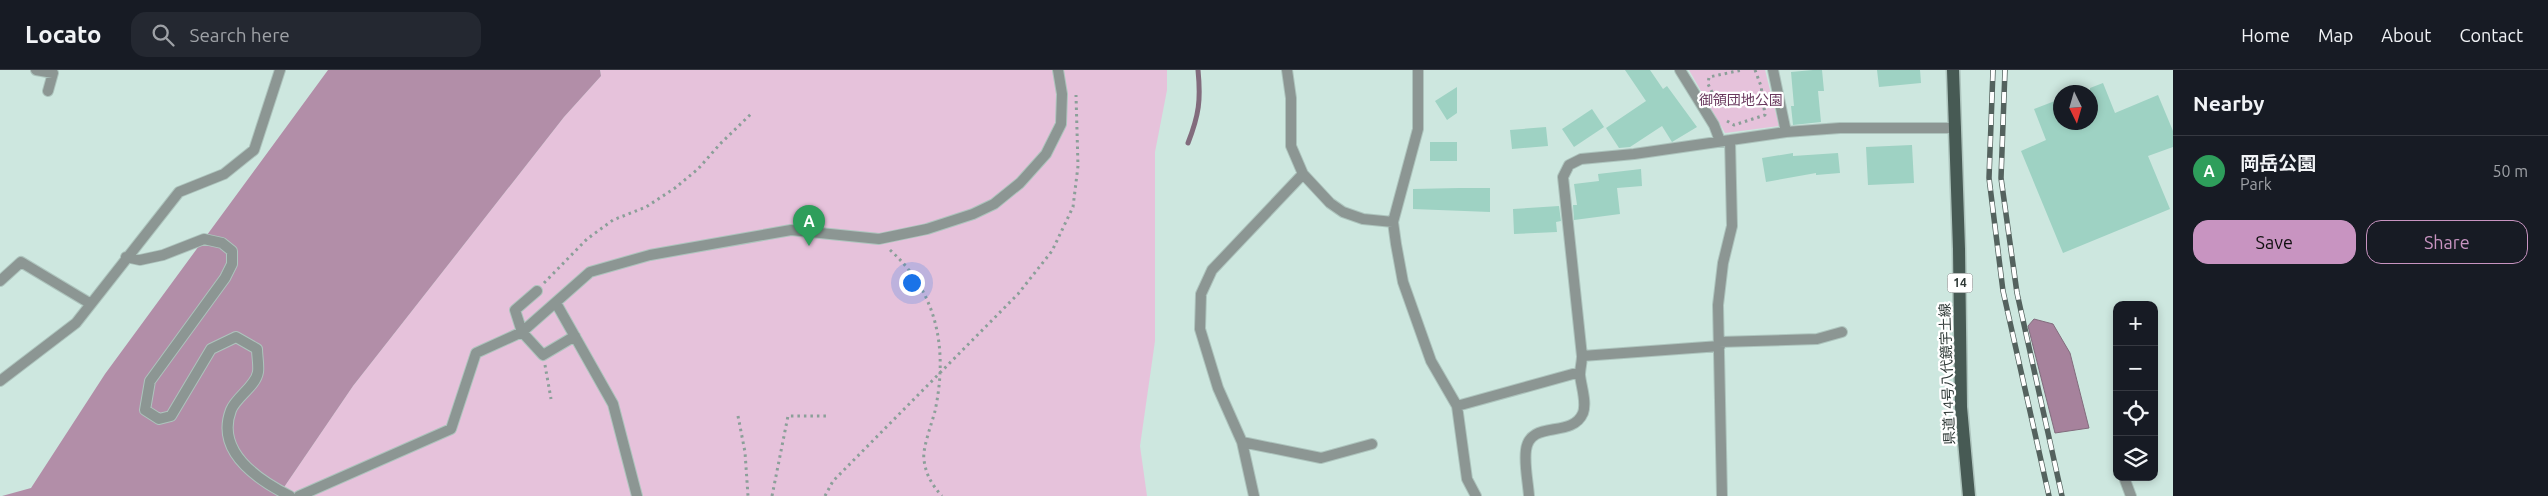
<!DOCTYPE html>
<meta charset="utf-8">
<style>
:root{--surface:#171b24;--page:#242831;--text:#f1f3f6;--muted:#9ea1a6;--line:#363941;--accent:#c894c1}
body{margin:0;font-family:Ubuntu,"Noto Sans JP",sans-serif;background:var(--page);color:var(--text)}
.controls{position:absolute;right:15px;bottom:15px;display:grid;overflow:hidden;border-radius:10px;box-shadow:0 2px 8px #0003}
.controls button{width:45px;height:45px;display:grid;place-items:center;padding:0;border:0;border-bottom:1px solid var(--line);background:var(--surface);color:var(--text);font:25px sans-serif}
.compass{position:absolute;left:2053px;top:15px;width:45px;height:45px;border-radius:50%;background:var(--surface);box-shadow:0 2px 8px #0003;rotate:175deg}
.you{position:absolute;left:911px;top:212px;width:18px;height:18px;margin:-12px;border:4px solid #fff;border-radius:50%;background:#1a73e8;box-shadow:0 0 0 8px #1a73e833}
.badge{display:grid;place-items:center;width:32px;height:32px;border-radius:50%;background:var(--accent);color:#fff;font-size:16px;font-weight:700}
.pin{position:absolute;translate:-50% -41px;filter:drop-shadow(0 1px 2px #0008)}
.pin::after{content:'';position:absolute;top:26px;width:18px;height:15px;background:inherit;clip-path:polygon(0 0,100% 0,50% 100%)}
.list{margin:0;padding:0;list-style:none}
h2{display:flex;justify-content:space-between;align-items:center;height:65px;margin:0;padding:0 20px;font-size:21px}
h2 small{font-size:16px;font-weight:400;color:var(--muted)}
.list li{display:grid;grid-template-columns:32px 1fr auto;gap:15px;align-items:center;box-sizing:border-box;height:70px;padding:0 20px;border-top:1px solid var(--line)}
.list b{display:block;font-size:19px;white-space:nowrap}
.list p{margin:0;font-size:16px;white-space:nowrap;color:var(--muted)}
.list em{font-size:16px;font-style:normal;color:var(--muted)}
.actions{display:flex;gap:10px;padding:15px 20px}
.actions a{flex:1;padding:11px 0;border:1px solid var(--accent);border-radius:15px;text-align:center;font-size:18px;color:var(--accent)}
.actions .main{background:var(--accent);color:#111}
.icon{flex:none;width:28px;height:28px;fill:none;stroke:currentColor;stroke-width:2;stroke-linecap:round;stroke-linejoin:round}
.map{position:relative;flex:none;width:2173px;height:426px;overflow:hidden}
header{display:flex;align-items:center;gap:30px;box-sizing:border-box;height:70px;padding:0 25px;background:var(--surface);border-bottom:1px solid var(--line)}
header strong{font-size:24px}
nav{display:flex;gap:28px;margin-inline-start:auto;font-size:18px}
.search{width:350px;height:45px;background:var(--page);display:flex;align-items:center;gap:12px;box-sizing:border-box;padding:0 18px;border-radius:15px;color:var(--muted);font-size:19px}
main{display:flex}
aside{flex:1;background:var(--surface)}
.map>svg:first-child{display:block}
.green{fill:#e6c2db}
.forest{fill:#b28ea8}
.water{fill:#a6829c;stroke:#826c7d}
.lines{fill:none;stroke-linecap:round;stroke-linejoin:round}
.stream{stroke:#826c7d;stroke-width:5}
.building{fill:#9ed2c3}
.street-casing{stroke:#adc4bd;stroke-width:12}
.primary-casing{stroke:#adc4bd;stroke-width:15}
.path{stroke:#8b9f99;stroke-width:3;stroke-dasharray:2.5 4;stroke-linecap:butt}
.street{stroke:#8c9693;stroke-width:10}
.primary{stroke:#475a54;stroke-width:12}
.rail-casing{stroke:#54625e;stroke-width:5.5}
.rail{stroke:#fff;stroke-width:4;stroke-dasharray:11;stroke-linecap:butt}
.labels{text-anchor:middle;stroke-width:4.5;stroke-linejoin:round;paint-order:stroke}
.shield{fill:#fff;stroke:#6c7472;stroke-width:1}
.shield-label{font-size:12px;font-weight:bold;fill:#2d3835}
.park-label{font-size:14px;fill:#6a395e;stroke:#fff}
.street-label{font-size:14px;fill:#2d3835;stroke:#fff}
</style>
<header>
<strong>Locato</strong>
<div class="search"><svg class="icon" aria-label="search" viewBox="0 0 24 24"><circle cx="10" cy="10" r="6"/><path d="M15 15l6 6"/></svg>Search here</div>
<nav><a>Home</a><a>Map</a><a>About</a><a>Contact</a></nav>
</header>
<main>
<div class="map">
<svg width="2173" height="426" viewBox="0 0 2173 426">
<rect width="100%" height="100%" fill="#cde7df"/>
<path class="green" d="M 600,0 L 1167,0 L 1167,20 L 1155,82 L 1155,271 L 1140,376 L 1147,426 L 278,426 L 353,316 L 564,47 L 601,6 Z
M 1689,0 L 1765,0 L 1779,56 L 1725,63 Z"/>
<path class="forest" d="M 328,0 L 600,0 L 601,6 L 564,47 L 353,316 L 278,426 L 2,426 L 31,418 L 105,304 Z"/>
<path class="water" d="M 2034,249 L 2053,254 L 2070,283 L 2089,358 L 2055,363 L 2028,256 Z"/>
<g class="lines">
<path class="stream" d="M 1188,73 C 1199,45 1201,30 1198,0"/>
</g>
<path class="building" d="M 1625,0 L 1650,0 L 1663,19 L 1667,16 L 1697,57 L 1672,72 L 1662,56 L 1630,77 L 1619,78 L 1606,58 L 1646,31 Z
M 1813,0 L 1822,0 L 1824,21 L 1818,21 L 1821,52 L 1793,55 L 1791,36 L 1794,36 L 1791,2 Z
M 1877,0 L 1920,0 L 1921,13 L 1879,17 Z
M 2103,13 L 2115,43 L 2158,25 L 2173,61 L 2173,77 L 2148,86 L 2170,139 L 2063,183 L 2021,81 L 2046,70 L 2034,39 L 2060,29 L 2060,52 L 2090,52 L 2090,18 Z
M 1457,17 L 1457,43 L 1447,50 L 1435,31 Z
M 1592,39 L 1604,57 L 1574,77 L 1562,59 Z
M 1546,57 L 1548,76 L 1512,79 L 1510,60 Z
M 1430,72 L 1457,72 L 1457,91 L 1430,91 Z
M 1912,75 L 1914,113 L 1868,115 L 1866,77 Z
M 1793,83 L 1793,86 L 1838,83 L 1840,103 L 1816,105 L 1816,103 L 1766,112 L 1762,88 Z
M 1641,99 L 1642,116 L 1617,118 L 1620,144 L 1574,150 L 1573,135 L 1577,135 L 1574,114 L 1599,111 L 1598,104 Z
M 1459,118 L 1490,118 L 1490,142 L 1413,139 L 1413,119 Z
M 1559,136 L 1561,151 L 1556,152 L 1557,162 L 1514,164 L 1513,139 Z"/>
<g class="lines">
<g class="street-casing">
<path id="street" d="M 36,0 L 53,3 L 48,21
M 1287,0 L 1291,28 L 1291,76 L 1303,104 L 1330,133 L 1343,142 L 1363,149 L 1393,152
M 1418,0 L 1418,59 L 1393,152 L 1396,174 L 1403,212 L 1431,291 L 1457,336 L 1467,409 L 1476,426
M 1680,0 L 1714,55 L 1720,71
M 1773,0 L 1786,62
M 126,187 L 140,190 L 163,185 L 204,169 L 222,173 L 232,181 L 232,194 L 225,208 L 150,311 L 145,340 L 159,349 L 171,346 L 211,279 L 236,267 L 257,279 C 257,286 259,295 258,302 C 256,316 236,327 231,340 C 215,382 258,410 290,426
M 0,211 L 21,192 L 91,234
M 537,221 L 515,240 L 522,262 L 543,285 L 575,266
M 556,233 L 613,334 L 637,426
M 1719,272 L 1817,269 L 1842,262
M 1582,286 L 1720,276
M 0,311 L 76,253 L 179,122 L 224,104 L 254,80 L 280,0
M 1457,336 L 1580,302
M 1242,372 L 1321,388 L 1372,374
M 2125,410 L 2131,426
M 299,426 L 451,359 L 476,283 L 522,262 L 590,202 L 650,185 L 791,160 L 879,169 L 927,159 L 973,144 L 994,134 L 1020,113 L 1046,84 L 1061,54 L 1062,24 L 1058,0
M 1254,426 L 1242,372 L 1218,318 L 1200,259 L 1201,224 L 1212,200 L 1303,104
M 1529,426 C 1528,412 1524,394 1526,380 C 1530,349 1572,369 1583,343 C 1587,332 1581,316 1580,305 C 1580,299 1582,292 1582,286 L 1563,107 L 1569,95 L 1581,89 L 1634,84 L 1786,62 L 1840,58 L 1956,58
M 1722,426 L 1718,235 L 1723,193 L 1732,156 L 1730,70"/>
</g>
<g class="primary-casing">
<path id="primary" d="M 1953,0 L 1959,179 L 1961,337 L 1969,426"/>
</g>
<path class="path" d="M 1718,34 L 1708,14 L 1709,7 L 1742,0
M 1727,51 L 1734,55 L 1765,45 L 1761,16 L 1755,0
M 890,180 C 938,223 948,280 935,341 C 932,353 922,379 924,390 C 926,405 932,415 942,426
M 544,213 L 587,169 L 613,150 L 646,137 L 675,118 L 698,99 L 720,74 L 753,42
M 545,295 L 551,329
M 738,346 L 745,382 L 748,426
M 772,426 L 788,346 L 828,346
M 825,426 L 833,411 L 1018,224 L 1052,181 L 1073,137 L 1078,96 L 1076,25"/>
<use href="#street" class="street"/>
<use href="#primary" class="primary"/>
<g class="rail-casing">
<path id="rail" d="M 1993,0 L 1989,108 L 2003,221 L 2049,426
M 2005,0 L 2001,108 L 2017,223 L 2062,426"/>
</g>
<use href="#rail" class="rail"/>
</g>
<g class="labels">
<rect class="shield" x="1947.5" y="203.5" width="25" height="19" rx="4"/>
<g class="shield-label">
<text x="1960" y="217">14</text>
</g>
<g class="park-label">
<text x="1741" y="35">御領団地公園</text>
</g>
<g class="street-label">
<text transform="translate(1947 304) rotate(-92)" y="5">県道14号八代鏡宇土線</text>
</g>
</g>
</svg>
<div class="controls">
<button>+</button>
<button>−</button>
<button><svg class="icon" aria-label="locate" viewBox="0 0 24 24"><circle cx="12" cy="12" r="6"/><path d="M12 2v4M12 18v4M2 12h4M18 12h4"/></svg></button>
<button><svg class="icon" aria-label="layers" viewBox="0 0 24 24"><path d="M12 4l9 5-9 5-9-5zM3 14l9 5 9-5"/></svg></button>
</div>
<svg class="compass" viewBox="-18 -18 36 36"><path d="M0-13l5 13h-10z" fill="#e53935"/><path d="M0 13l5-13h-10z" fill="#9ea1a6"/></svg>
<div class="you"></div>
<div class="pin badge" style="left:809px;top:176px;background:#2e9e5b">A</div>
</div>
<aside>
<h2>Nearby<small></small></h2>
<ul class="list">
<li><span class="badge" style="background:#2e9e5b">A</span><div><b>岡岳公園</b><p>Park</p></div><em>50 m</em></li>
</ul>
<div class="actions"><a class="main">Save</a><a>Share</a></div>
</aside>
</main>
